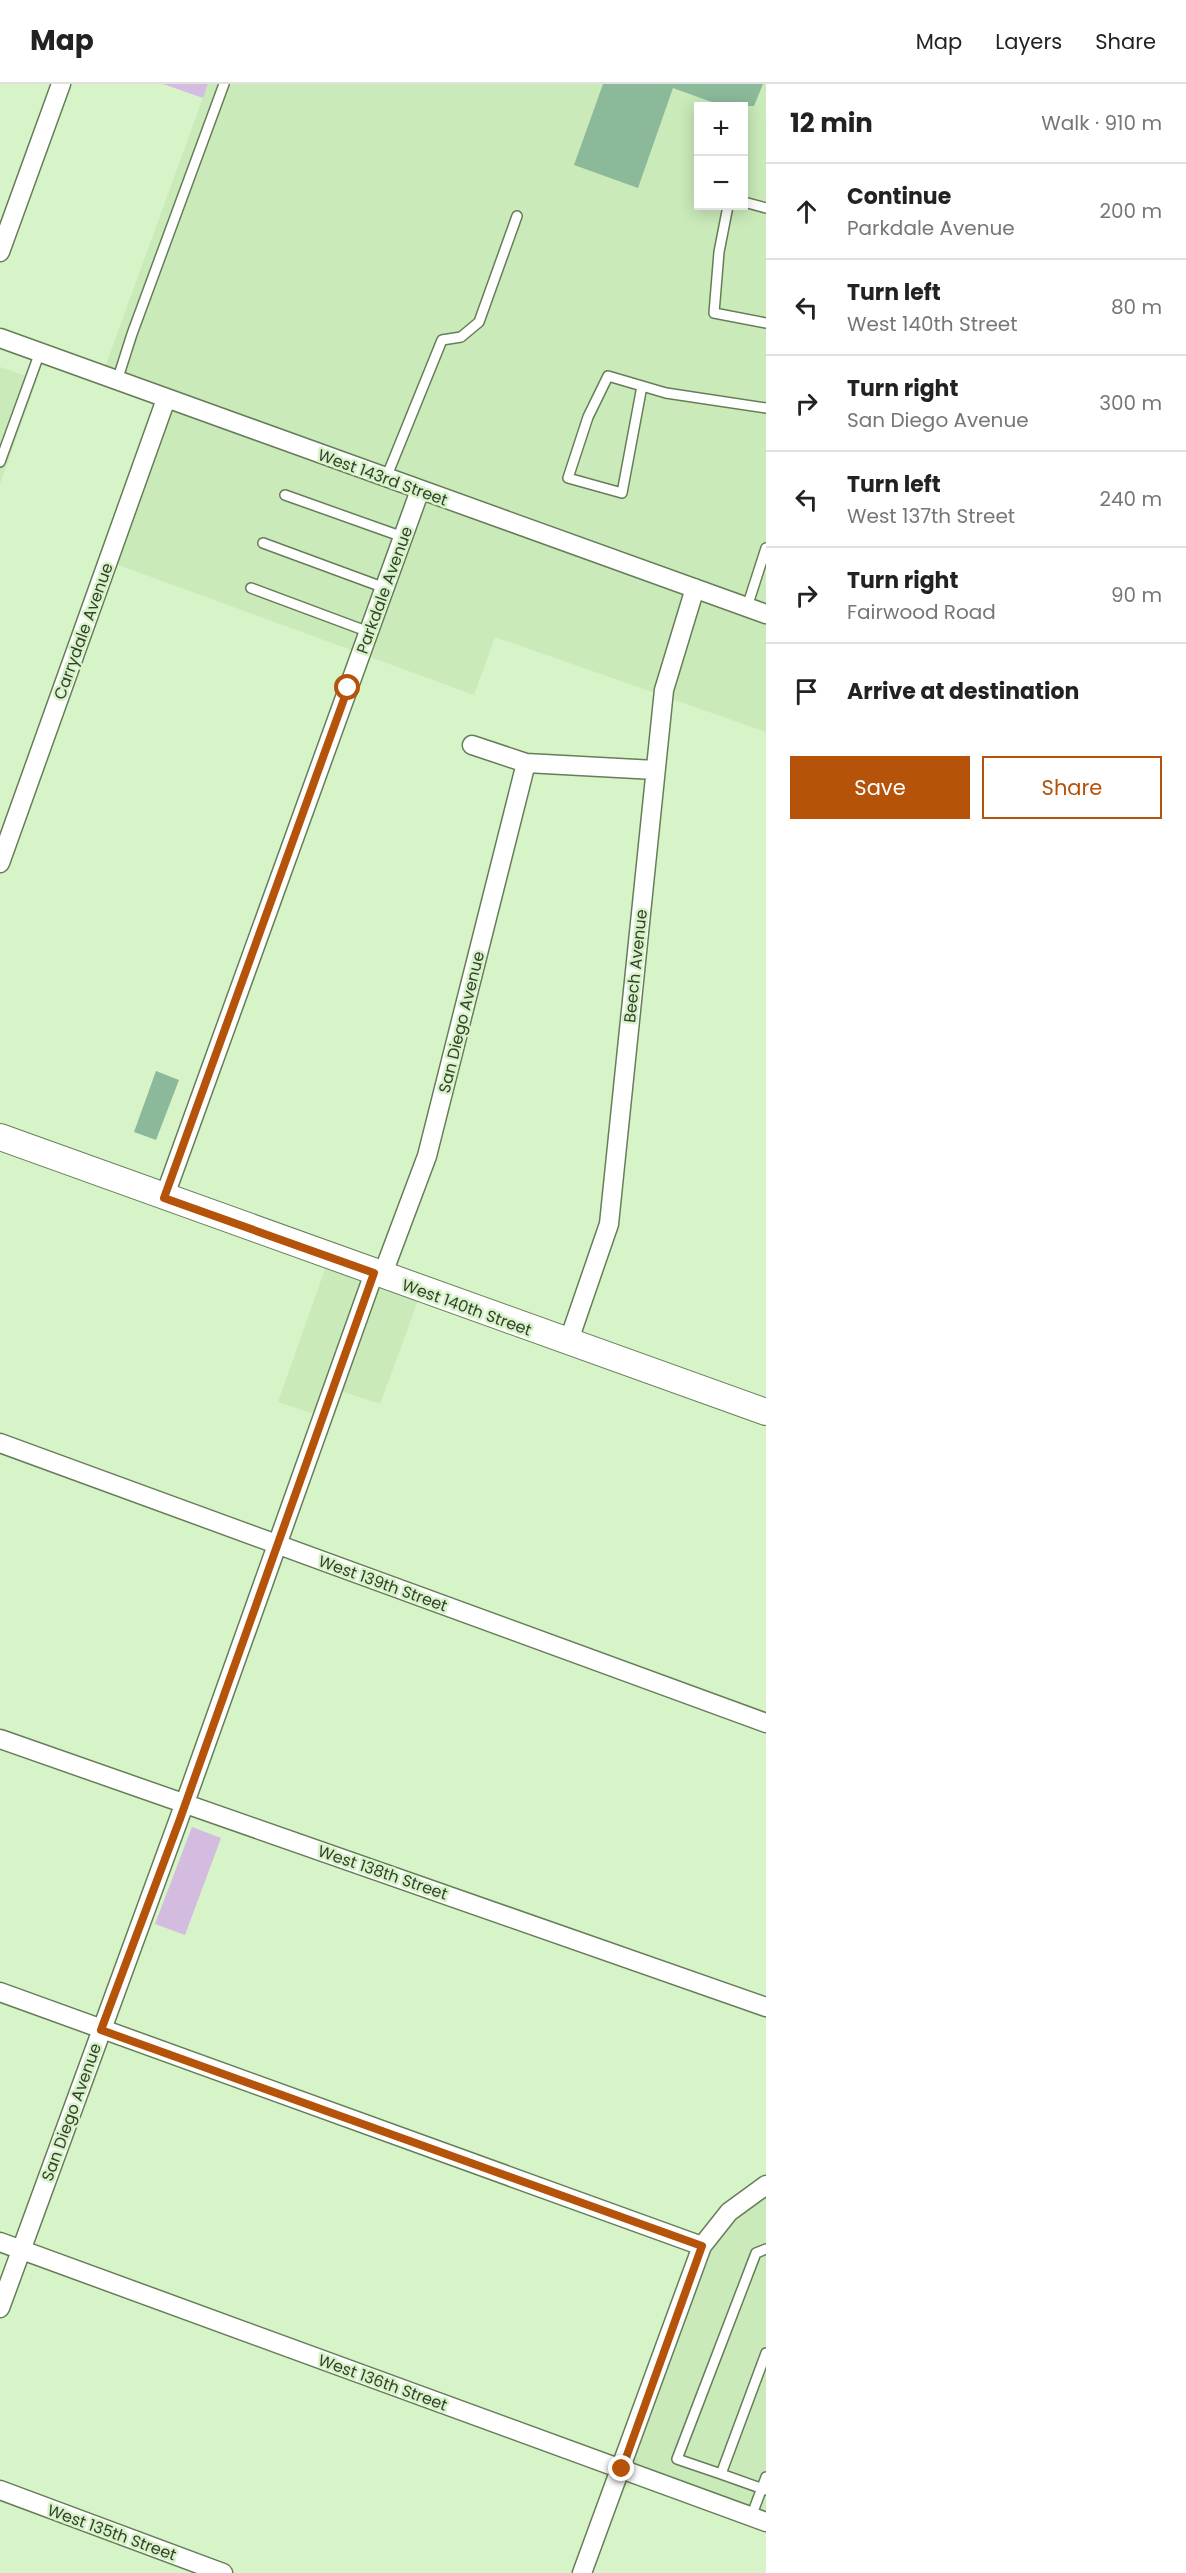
<!DOCTYPE html>
<meta charset="utf-8">
<style>
:root{--surface:#fff;--page:#f2f2f2;--text:#222;--muted:#767676;--line:#e0e0e0;--accent:#b45309}
body{margin:0;font-family:Poppins,sans-serif;background:var(--page);color:var(--text)}
.controls{position:absolute;right:18px;top:18px;display:grid;overflow:hidden;border-radius:0px;box-shadow:0 3px 15px #0003}
.controls button{width:54px;height:54px;display:grid;place-items:center;padding:0;border:0;border-bottom:2px solid var(--line);background:var(--surface);color:var(--text);font:30px sans-serif}
.stop{position:absolute;width:18px;height:18px;margin:-14px;border:4px solid #b45309;border-radius:50%;background:#fff}
.stop.end{background:#b45309;border-color:#fff;box-shadow:0 2px 6px #0008}
.list{margin:0;padding:0;list-style:none}
h2{display:flex;justify-content:space-between;align-items:center;height:78px;margin:0;padding:0 24px;font-size:26px}
h2 small{font-size:20px;font-weight:400;color:var(--muted)}
.list li{display:grid;grid-template-columns:39px 1fr auto;gap:18px;align-items:center;box-sizing:border-box;height:96px;padding:0 24px;border-top:2px solid var(--line)}
.list b{display:block;font-size:22px;white-space:nowrap}
.list p{margin:0;font-size:20px;white-space:nowrap;color:var(--muted)}
.list em{font-size:20px;font-style:normal;color:var(--muted)}
.actions{display:flex;gap:12px;padding:18px 24px}
.actions a{flex:1;padding:14px 0;border:2px solid var(--accent);border-radius:0px;text-align:center;font-size:21px;color:var(--accent)}
.actions .main{background:var(--accent);color:#fff}
.icon{flex:none;width:33px;height:33px;fill:none;stroke:currentColor;stroke-width:2;stroke-linecap:round;stroke-linejoin:round}
.map{position:relative;flex:none;width:766px;height:2489px;overflow:hidden}
header{display:flex;align-items:center;gap:36px;box-sizing:border-box;height:84px;padding:0 30px;background:var(--surface);border-bottom:2px solid var(--line)}
header strong{font-size:28px}
nav{display:flex;gap:33px;margin-inline-start:auto;font-size:21px}
main{display:flex}
aside{flex:1;background:var(--surface)}
.map>svg:first-child{display:block}
.built{fill:#caeab9;fill-rule:evenodd}
.green{fill:#d3bcdf}
.building{fill:#8db99b}
.lines{fill:none;stroke-linecap:round;stroke-linejoin:round}
.lane-casing{stroke:#667e58;stroke-width:12}
.street-casing{stroke:#667e58;stroke-width:21}
.secondary-casing{stroke:#667e58;stroke-width:28}
.lane{stroke:#fff;stroke-width:9}
.street{stroke:#fff;stroke-width:18}
.secondary{stroke:#fff;stroke-width:26}
.route{stroke:#b45309;stroke-width:8}
.labels{text-anchor:middle;stroke-width:5;stroke-linejoin:round;paint-order:stroke}
.street-label{font-size:16px;fill:#353f2e;stroke:#d7f3c8}
</style>
<header>
<strong>Map</strong>
<nav><a>Map</a><a>Layers</a><a>Share</a></nav>
</header>
<main>
<div class="map">
<svg width="766" height="2489" viewBox="0 0 766 2489">
<rect width="100%" height="100%" fill="#d7f3c8"/>
<path class="built" d="M 208,0 L 766,0 L 766,648 L 495,553 L 474,611 L 113,479 L 170,322 L 100,297 ZM 698,22 L 744,22 L 744,122 L 698,122 Z
M 0,283 L 37,296 L 0,400 Z
M 326,1182 L 419,1214 L 380,1320 L 341,1307 L 330,1335 L 278,1318 Z
M 766,2108 L 766,2432 L 631,2381 L 709,2167 L 734,2133 Z"/>
<path class="green" d="M 163,0 L 208,0 L 203,14 Z
M 192,1743 L 221,1754 L 185,1851 L 155,1840 Z"/>
<path class="building" d="M 603,0 L 763,0 L 754,22 L 723,22 L 673,4 L 638,104 L 574,81 Z
M 156,987 L 179,996 L 156,1056 L 134,1048 Z"/>
<g class="lines">
<g class="lane-casing">
<path id="lane" d="M 744,118 L 766,124
M 728,122 L 719,168 L 714,229 L 766,239
M 117,297 L 132,250 L 224,0
M 642,302 L 622,409 L 568,394 L 588,333 L 608,292 L 666,309 L 766,324
M 0,378 L 40,268
M 386,394 L 442,256 L 461,253 L 479,238 L 517,132
M 285,411 L 403,453
M 263,459 L 385,504
M 251,504 L 369,548
M 747,523 L 766,464
M 766,2165 L 756,2169 L 677,2375 L 721,2390 L 766,2269
M 721,2390 L 766,2406
M 751,2433 L 766,2393"/>
</g>
<g class="street-casing">
<path id="street" d="M 0,168 L 61,0
M 0,254 L 766,530
M 472,661 L 526,679 L 655,686
M 0,779 L 166,315
M 164,1114 L 420,406
M 382,1192 L 427,1072 L 526,679
M 568,1259 L 609,1140 L 664,606 L 695,504
M 0,1359 L 766,1639
M 0,1655 L 766,1923
M 0,1908 L 702,2162
M 0,2158 L 766,2438
M 0,2224 L 191,1702 L 374,1189
M 0,2406 L 223,2489
M 582,2489 L 702,2162 L 729,2128 L 766,2101"/>
</g>
<g class="secondary-casing">
<path id="secondary" d="M 0,1053 L 766,1328"/>
</g>
<use href="#lane" class="lane"/>
<use href="#street" class="street"/>
<use href="#secondary" class="secondary"/>
</g>
<g class="lines">
<path class="route" d="M 348,604 L 164,1114 L 374,1189 L 180,1735 L 101,1946 L 702,2162 L 622,2385"/>
</g>
<g class="labels">
<g class="street-label">
<text transform="translate(383 393) rotate(20)" y="6">West 143rd Street</text>
<text transform="translate(384 506) rotate(-70)" y="6">Parkdale Avenue</text>
<text transform="translate(83 547) rotate(-70)" y="6">Carrydale Avenue</text>
<text transform="translate(635 882) rotate(-84)" y="6">Beech Avenue</text>
<text transform="translate(461 938) rotate(-76)" y="6">San Diego Avenue</text>
<text transform="translate(467 1223) rotate(20)" y="6">West 140th Street</text>
<text transform="translate(383 1499) rotate(20)" y="6">West 139th Street</text>
<text transform="translate(383 1788) rotate(19)" y="6">West 138th Street</text>
<text transform="translate(71 2028) rotate(-70)" y="6">San Diego Avenue</text>
<text transform="translate(383 2298) rotate(20)" y="6">West 136th Street</text>
<text transform="translate(112 2448) rotate(20)" y="6">West 135th Street</text>
</g>
</g>
</svg>
<div class="controls">
<button>+</button>
<button>−</button>
</div>
<div class="stop" style="left:348px;top:604px"></div>
<div class="stop end" style="left:622px;top:2385px"></div>
</div>
<aside>
<h2>12 min<small>Walk · 910 m</small></h2>
<ul class="list">
<li><svg class="icon" aria-label="ahead" viewBox="0 0 24 24"><path d="M12 20V5M6 11l6-6 6 6"/></svg><div><b>Continue</b><p>Parkdale Avenue</p></div><em>200 m</em></li>
<li><svg class="icon" aria-label="left" viewBox="0 0 24 24"><path d="M17 20v-9H6M10 6l-5 5 5 5"/></svg><div><b>Turn left</b><p>West 140th Street</p></div><em>80 m</em></li>
<li><svg class="icon" aria-label="right" viewBox="0 0 24 24"><path d="M7 20v-9h11M14 6l5 5-5 5"/></svg><div><b>Turn right</b><p>San Diego Avenue</p></div><em>300 m</em></li>
<li><svg class="icon" aria-label="left" viewBox="0 0 24 24"><path d="M17 20v-9H6M10 6l-5 5 5 5"/></svg><div><b>Turn left</b><p>West 137th Street</p></div><em>240 m</em></li>
<li><svg class="icon" aria-label="right" viewBox="0 0 24 24"><path d="M7 20v-9h11M14 6l5 5-5 5"/></svg><div><b>Turn right</b><p>Fairwood Road</p></div><em>90 m</em></li>
<li><svg class="icon" aria-label="arrive" viewBox="0 0 24 24"><path d="M6 21V4h12l-3 4 3 4H6"/></svg><div><b>Arrive at destination</b></div></li>
</ul>
<div class="actions"><a class="main">Save</a><a>Share</a></div>
</aside>
</main>
